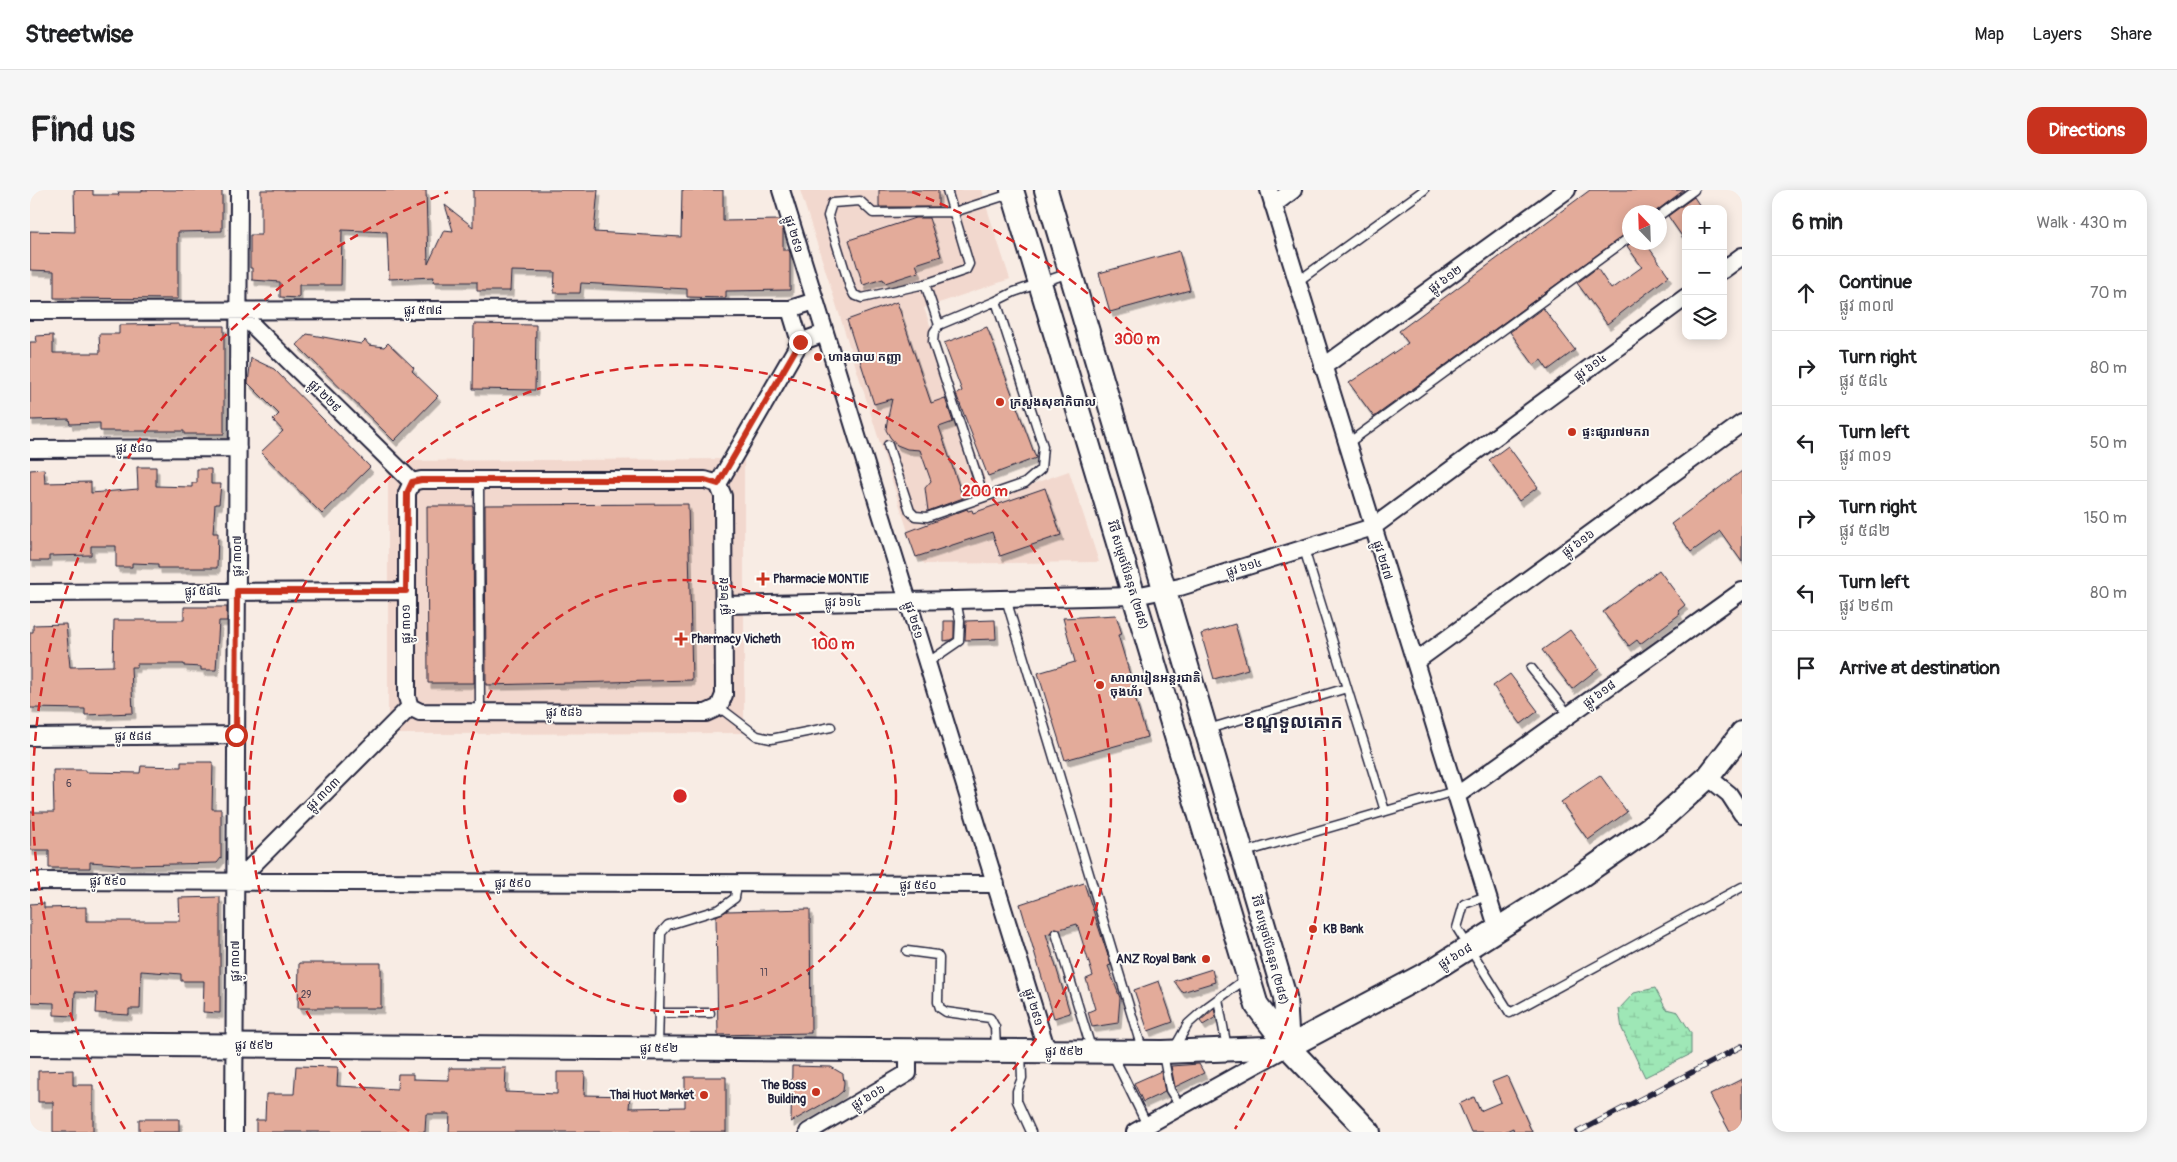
<!DOCTYPE html>
<meta charset="utf-8">
<style>
:root{--surface:#fff;--page:#f6f6f6;--text:#202124;--muted:#757577;--line:#e0e0e0;--accent:#c8321e}
body{margin:0;font-family:Pangolin,"Noto Sans Khmer",sans-serif;background:var(--page);color:var(--text)}
.controls{position:absolute;right:15px;top:15px;display:grid;overflow:hidden;border-radius:10px;box-shadow:0 2px 12px #0003}
.controls button{width:45px;height:45px;display:grid;place-items:center;padding:0;border:0;border-bottom:1px solid var(--line);background:var(--surface);color:var(--text);font:25px sans-serif}
.compass{position:absolute;left:1592px;top:15px;width:45px;height:45px;border-radius:50%;background:var(--surface);box-shadow:0 2px 12px #0003;rotate:337deg}
.stop{position:absolute;width:15px;height:15px;margin:-11px;border:4px solid #c8321e;border-radius:50%;background:#fff}
.stop.end{background:#c8321e;border-color:#fff;box-shadow:0 1px 5px #0008}
.list{margin:0;padding:0;list-style:none}
h2{display:flex;justify-content:space-between;align-items:center;height:65px;margin:0;padding:0 20px;font-size:21px}
h2 small{font-size:16px;font-weight:400;color:var(--muted)}
.list li{display:grid;grid-template-columns:32px 1fr auto;gap:15px;align-items:center;box-sizing:border-box;height:75px;padding:0 20px;border-top:1px solid var(--line)}
.list b{display:block;font-size:19px;white-space:nowrap}
.list p{margin:0;font-size:16px;white-space:nowrap;color:var(--muted)}
.list em{font-size:16px;font-style:normal;color:var(--muted)}
.icon{flex:none;width:28px;height:28px;fill:none;stroke:currentColor;stroke-width:2;stroke-linecap:round;stroke-linejoin:round}
.map{position:relative;flex:none;width:1712px;height:942px;overflow:hidden;border-radius:15px}
header{display:flex;align-items:center;gap:30px;box-sizing:border-box;height:70px;padding:0 25px;background:var(--surface);border-bottom:1px solid var(--line)}
header strong{font-size:24px}
nav{display:flex;gap:28px;margin-inline-start:auto;font-size:18px}
.intro{display:flex;align-items:center;justify-content:space-between;box-sizing:border-box;height:120px;padding:0 30px}
h1{margin:0;font-size:35px}
.button{padding:12px 22px;border-radius:15px;background:var(--accent);color:#fff;font-size:18px;font-weight:700}
main{display:flex;gap:30px;padding:0 30px}
aside{flex:1;background:var(--surface);border-radius:15px;box-shadow:0 2px 12px #0003}
.map>svg:first-child{display:block}
.built{fill:#f2d8ce}
.wetland{fill:url(#wetland-marsh);stroke:#608478}
.building{fill:#e3ab9a;stroke:#22223b;filter:url(#shadow)}
.lines{fill:none;stroke-linecap:round;stroke-linejoin:round}
.lane-casing{stroke:#22223b;stroke-width:11}
.street-casing{stroke:#22223b;stroke-width:20}
.secondary-casing{stroke:#22223b;stroke-width:26}
.lane{stroke:#fdfcf7;stroke-width:8}
.street{stroke:#fdfcf7;stroke-width:16}
.secondary{stroke:#fdfcf7;stroke-width:22}
.rail-casing{stroke:#22223b;stroke-width:5.5}
.rail{stroke:#fdfcf7;stroke-width:4;stroke-dasharray:11;stroke-linecap:butt}
.route{stroke:#c8321e;stroke-width:6}
.ring{fill:none;stroke:#d62828;stroke-width:2.5;stroke-dasharray:9 6}
.poi-dot{fill:#c8321e;stroke:#fdfcf7;stroke-width:2}
.labels{text-anchor:middle;stroke-width:4;stroke-linejoin:round;paint-order:stroke}
.number-label{font-size:10px;fill:#524453}
.street-label{font-size:12px;fill:#22223b;stroke:#fdfcf7}
.poi-label{font-size:12px;font-weight:bold;fill:#22223b;stroke:#fdfcf7;text-anchor:start}
.district-label{font-size:18px;font-weight:bold;fill:#22223b;stroke:#fdfcf7}
.centre{fill:#d62828;stroke:#fdfcf7;stroke-width:2.5}
.ring-label{font-size:15px;text-anchor:middle;font-weight:bold;fill:#d62828;stroke:#fdfcf7;stroke-width:4;stroke-linejoin:round;paint-order:stroke}
</style>
<header>
<strong>Streetwise</strong>
<nav><a>Map</a><a>Layers</a><a>Share</a></nav>
</header>
<div class="intro"><h1>Find us</h1><a class="button">Directions</a></div>
<main>
<div class="map">
<svg width="1712" height="942" viewBox="0 0 1712 942">
<defs>
<pattern id="wetland-marsh" width="20" height="14" patternUnits="userSpaceOnUse" patternTransform="scale(1.25)"><rect width="20" height="14" fill="#9ee7b6"/><path d="M1 5h8M5 5V1M11 12h8M15 12V8" fill="none" stroke="#88c69d"/></pattern>
<filter id="shadow"><feDropShadow dx="3" dy="5.5" stdDeviation="0" flood-color="#0004"/></filter>
</defs>
<rect width="100%" height="100%" fill="#f8ece4"/>
<filter id="ink" filterUnits="userSpaceOnUse"><feTurbulence type="fractalNoise" baseFrequency=".02" numOctaves="2"/><feDisplacementMap in="SourceGraphic" scale="10" xChannelSelector="R" yChannelSelector="G"/><feConvolveMatrix kernelMatrix="1 2 1 2 8 2 1 2 1" color-interpolation-filters="sRGB"/></filter>
<g filter="url(#ink)">
<path class="built" d="M 770,0 L 951,0 L 980,89 L 894,118 L 962,308 L 1039,281 L 1069,372 L 895,374 L 886,367 Z
M 714,269 L 714,543 L 358,544 L 358,271 Z"/>
<path class="wetland" d="M 1625,798 L 1636,819 L 1648,822 L 1661,843 L 1661,864 L 1615,887 L 1592,839 L 1589,819 L 1604,803 Z"/>
<path class="building" d="M 44,0 L 63,0 L 63,5 L 89,5 L 88,2 L 112,2 L 112,0 L 192,0 L 192,41 L 148,42 L 148,109 L 24,108 L 24,81 L 0,80 L 0,41 L 45,42 Z
M 231,0 L 396,0 L 398,74 L 414,40 L 423,41 L 415,15 L 443,37 L 443,0 L 568,0 L 564,42 L 651,47 L 652,0 L 693,0 L 693,31 L 750,30 L 753,41 L 753,60 L 759,60 L 760,63 L 760,100 L 696,101 L 696,108 L 657,107 L 657,99 L 551,93 L 550,103 L 524,103 L 525,82 L 481,81 L 480,101 L 447,101 L 447,92 L 403,92 L 404,87 L 359,89 L 357,42 L 312,40 L 311,95 L 269,95 L 269,108 L 250,107 L 250,92 L 222,90 L 222,78 L 220,78 L 220,45 L 231,45 Z
M 849,0 L 908,0 L 908,17 L 849,17 Z
M 1560,0 L 1654,0 L 1625,22 L 1600,22 L 1600,41 L 1344,227 L 1319,193 L 1378,153 L 1369,141 Z
M 1664,7 L 1672,19 L 1656,19 L 1656,52 L 1638,26 Z
M 885,28 L 899,28 L 911,66 L 886,74 L 889,82 L 855,93 L 853,89 L 833,95 L 819,50 Z
M 1602,52 L 1615,52 L 1639,86 L 1577,134 L 1547,93 L 1567,78 L 1581,99 L 1612,77 L 1597,56 Z
M 1149,61 L 1160,100 L 1080,122 L 1069,83 Z
M 867,112 L 901,213 L 915,208 L 923,232 L 909,237 L 933,308 L 898,321 L 895,298 L 901,291 L 890,260 L 877,259 L 867,255 L 860,247 L 856,240 L 857,232 L 862,209 L 844,214 L 817,130 Z
M 1513,118 L 1545,160 L 1518,180 L 1511,170 L 1504,175 L 1480,142 Z
M 149,134 L 149,136 L 194,136 L 194,244 L 154,244 L 154,241 L 70,241 L 70,233 L 40,234 L 39,229 L 0,230 L 0,152 L 7,152 L 6,146 L 23,145 L 23,163 L 70,163 L 69,144 L 89,144 L 89,135 Z
M 444,134 L 506,135 L 505,200 L 443,199 Z
M 957,137 L 1006,268 L 958,286 L 926,204 L 932,201 L 914,153 Z
M 277,144 L 331,154 L 335,150 L 339,155 L 354,157 L 358,153 L 384,178 L 382,181 L 408,206 L 364,251 L 267,155 Z
M 221,168 L 244,179 L 340,277 L 292,324 L 231,262 L 253,241 L 243,230 L 249,224 L 218,193 Z
M 1478,256 L 1508,297 L 1489,311 L 1459,270 Z
M 107,277 L 126,277 L 126,296 L 162,297 L 162,293 L 167,293 L 167,279 L 181,279 L 181,294 L 191,294 L 189,314 L 185,314 L 183,343 L 188,343 L 187,378 L 128,378 L 128,374 L 102,373 L 102,377 L 86,377 L 86,356 L 61,356 L 61,365 L 19,366 L 19,371 L 0,371 L 0,280 L 14,279 L 15,293 L 61,292 L 61,303 L 108,299 Z
M 1712,281 L 1712,372 L 1690,341 L 1661,362 L 1641,334 Z
M 1015,298 L 1031,345 L 970,366 L 962,342 L 886,367 L 877,342 L 937,319 L 938,321 L 942,320 L 943,323 Z
M 658,314 L 662,490 L 456,495 L 455,315 Z
M 397,316 L 443,316 L 444,493 L 398,493 Z
M 1629,380 L 1655,415 L 1648,421 L 1650,424 L 1610,454 L 1607,450 L 1599,456 L 1573,422 Z
M 154,417 L 197,417 L 197,431 L 189,431 L 186,480 L 171,480 L 171,477 L 154,476 L 154,474 L 107,474 L 107,477 L 101,477 L 103,523 L 55,525 L 55,519 L 0,518 L 0,442 L 3,442 L 3,435 L 36,434 L 40,477 L 83,476 L 84,430 L 154,430 Z
M 1086,425 L 1092,444 L 1088,445 L 1105,501 L 1103,501 L 1117,547 L 1035,570 L 1008,483 L 1045,472 L 1033,428 Z
M 965,430 L 966,449 L 935,450 L 936,431 Z
M 914,431 L 924,431 L 924,448 L 920,450 L 914,451 Z
M 1205,434 L 1218,479 L 1184,489 L 1171,444 Z
M 1540,440 L 1569,478 L 1542,499 L 1512,460 Z
M 1480,484 L 1508,521 L 1491,534 L 1463,496 Z
M 151,572 L 183,572 L 182,619 L 191,619 L 191,668 L 187,673 L 100,675 L 60,672 L 60,678 L 19,678 L 19,660 L 0,660 L 0,622 L 24,622 L 23,580 L 56,580 L 56,582 L 110,583 L 111,576 L 151,577 Z
M 1570,585 L 1597,622 L 1558,650 L 1531,612 Z
M 1054,693 L 1081,775 L 1078,776 L 1090,808 L 1088,833 L 1062,837 L 1058,822 L 1065,819 L 1056,789 L 1063,786 L 1047,734 L 1030,739 L 1024,738 L 1020,743 L 1016,744 L 1040,823 L 1024,828 L 990,714 Z
M 190,707 L 190,823 L 173,822 L 174,791 L 151,791 L 151,784 L 111,781 L 110,819 L 99,819 L 99,825 L 66,823 L 67,803 L 45,802 L 44,826 L 24,825 L 24,813 L 0,812 L 0,714 L 14,713 L 14,718 L 56,717 L 56,731 L 150,731 L 149,708 Z
M 780,719 L 781,843 L 688,845 L 686,726 L 697,721 Z
M 269,773 L 351,773 L 351,818 L 268,818 Z
M 1182,779 L 1185,792 L 1152,802 L 1144,791 Z
M 1129,791 L 1143,832 L 1118,841 L 1104,800 Z
M 1184,819 L 1186,827 L 1173,835 L 1170,831 Z
M 1169,874 L 1174,883 L 1145,897 L 1141,876 Z
M 266,876 L 308,877 L 307,896 L 367,899 L 368,884 L 383,884 L 383,889 L 419,890 L 419,878 L 476,878 L 475,902 L 527,904 L 527,882 L 555,882 L 554,905 L 600,906 L 599,918 L 655,917 L 655,887 L 696,887 L 696,942 L 419,942 L 420,924 L 396,924 L 395,942 L 226,942 L 226,930 L 235,930 L 236,904 L 264,904 Z
M 762,876 L 801,877 L 813,884 L 814,893 L 813,901 L 807,906 L 761,932 Z
M 43,880 L 43,895 L 63,895 L 63,942 L 23,942 L 23,912 L 8,912 L 8,881 Z
M 1131,881 L 1135,902 L 1113,912 L 1104,893 Z
M 1477,886 L 1502,942 L 1484,942 L 1483,938 L 1474,942 L 1441,942 L 1429,914 L 1444,907 L 1450,921 L 1471,912 L 1462,892 Z
M 1712,889 L 1712,942 L 1700,942 L 1680,905 Z
M 109,929 L 149,929 L 149,942 L 109,942 Z"/>
<g class="lines">
<g class="lane-casing">
<path id="lane" d="M 1630,25 L 1664,0
M 1267,92 L 1394,0
M 895,94 L 832,108 L 824,105 L 820,97 L 798,26 L 802,13 L 830,11 L 843,23 L 924,22 L 980,4
M 909,135 L 895,94 L 936,80 L 939,74 L 917,0
M 1317,254 L 1600,47
M 858,255 L 880,321 L 885,326 L 897,327 L 995,293 L 1011,279 L 1013,256 L 966,111 L 984,102 L 1039,83
M 449,290 L 450,522
M 954,307 L 903,152 L 904,142 L 909,135 L 966,111
M 1274,359 L 1355,621
M 976,409 L 1112,859
M 897,473 L 929,451 L 930,431 L 926,410
M 1501,478 L 1539,525
M 689,517 L 727,546 L 741,549 L 801,537
M 1178,539 L 1317,498
M 1215,662 L 1425,601
M 1457,706 L 1434,714 L 1427,738 L 1480,823 L 1712,697
M 1026,743 L 1061,858
M 877,761 L 907,765 L 909,768 L 908,812 L 910,818 L 916,822 L 960,828 L 965,837 L 966,858
M 1188,809 L 1197,858
M 628,823 L 680,823
M 628,856 L 631,743 L 638,735 L 690,719 L 705,708 L 707,695
M 1145,857 L 1158,834 L 1177,817 L 1217,788
M 991,863 L 992,888 L 987,901 L 987,911 L 1001,942
M 1133,864 L 1140,900 L 1150,916
M 1083,865 L 1117,935"/>
</g>
<g class="street-casing">
<path id="street" d="M 751,0 L 1017,861
M 1239,0 L 1468,740
M 1243,15 L 1263,0
M 1693,80 L 1712,66
M 760,119 L 770,152
M 207,120 L 382,292
M 0,121 L 760,119 L 785,111
M 1293,177 L 1537,0
M 0,259 L 208,258
M 382,292 L 391,290 L 675,290 L 688,294
M 688,294 L 770,152 L 795,143
M 0,403 L 376,401
M 694,415 L 1105,406 L 1150,397 L 1343,337 L 1656,107
M 1385,472 L 1712,233
M 380,517 L 390,522 L 676,523 L 689,517 L 694,505 L 693,306 L 688,294
M 380,517 L 377,507 L 377,303 L 382,292
M 0,547 L 206,545
M 1678,587 L 1699,604 L 1712,624
M 1426,606 L 1712,401
M 0,691 L 966,694
M 206,692 L 380,517
M 204,942 L 209,0
M 778,942 L 878,883 L 878,860
M 1105,942 L 1254,859"/>
</g>
<g class="secondary-casing">
<path id="secondary" d="M 982,0 L 1227,816 L 1258,857 L 1339,942
M 1016,0 L 1255,807 L 1258,857
M 0,854 L 1133,862 L 1258,857 L 1403,780 L 1545,690 L 1628,632 L 1678,587 L 1712,543"/>
</g>
<use href="#lane" class="lane"/>
<use href="#street" class="street"/>
<use href="#secondary" class="secondary"/>
<g class="rail-casing">
<path id="rail" d="M 1548,942 L 1712,856"/>
</g>
<use href="#rail" class="rail"/>
</g>
</g>
<g class="lines" filter="url(#ink)">
<path class="route" d="M 206,545 L 207,401 L 376,401 L 377,303 L 382,292 L 391,290 L 675,290 L 688,294 L 770,152"/>
</g>
<g class="ring">
<circle cx="650" cy="606" r="216"/>
<path d="M379 941A431 431 0 1 1 921 941"/>
<path d="M95 939A647 647 0 0 1 418 2M882 2A647 647 0 0 1 1205 939"/>
</g>
<g class="poi-dot">
<circle cx="788" cy="167" r="5"/>
<circle cx="970" cy="212" r="5"/>
<circle cx="1542" cy="242" r="5"/>
<path d="M730.5 381.5h5v5h5v5h-5v5h-5v-5h-5v-5h5z"/>
<path d="M648.5 441.5h5v5h5v5h-5v5h-5v-5h-5v-5h5z"/>
<circle cx="1070" cy="495" r="5"/>
<circle cx="1283" cy="739" r="5"/>
<circle cx="1176" cy="769" r="5"/>
<circle cx="786" cy="902" r="5"/>
<circle cx="674" cy="905" r="5"/>
</g>
<g class="labels">
<g class="number-label">
<text x="39" y="597">6</text>
<text x="734" y="786">11</text>
<text x="276" y="808">29</text>
</g>
<g class="street-label">
<text transform="translate(764 44) rotate(73)" y="4">ផ្លូវ ២៩១</text>
<text transform="translate(1415 89) rotate(-36)" y="4">ផ្លូវ ៦១២</text>
<text x="393" y="124">ផ្លូវ ៥៧៨</text>
<text transform="translate(1560 177) rotate(-36)" y="4">ផ្លូវ ៦១៤</text>
<text transform="translate(295 206) rotate(45)" y="4">ផ្លូវ ២២៩</text>
<text x="104" y="262">ផ្លូវ ៥៨០</text>
<text transform="translate(1548 353) rotate(-36)" y="4">ផ្លូវ ៦១៦</text>
<text transform="translate(207 366) rotate(-90)" y="4">ផ្លូវ ៣០៧</text>
<text transform="translate(1353 370) rotate(73)" y="4">ផ្លូវ ២៨៧</text>
<text transform="translate(1214 377) rotate(-17)" y="4">ផ្លូវ ៦១៤</text>
<text transform="translate(1098 385) rotate(73)" y="4">វិថី សម្តេចប៉ែននុត (២៨៩)</text>
<text transform="translate(173 401) rotate(-1)" y="4">ផ្លូវ ៥៨៤</text>
<text transform="translate(694 406) rotate(-90)" y="4">ផ្លូវ ២៩៥</text>
<text transform="translate(813 412) rotate(-1)" y="4">ផ្លូវ ៦១៤</text>
<text transform="translate(884 430) rotate(73)" y="4">ផ្លូវ ២៩១</text>
<text transform="translate(376 434) rotate(-91)" y="4">ផ្លូវ ៣០១</text>
<text transform="translate(1569 504) rotate(-36)" y="4">ផ្លូវ ៦១៨</text>
<text x="534" y="526">ផ្លូវ ៥៨៦</text>
<text x="103" y="550">ផ្លូវ ៥៨៨</text>
<text transform="translate(293 604) rotate(-45)" y="4">ផ្លូវ ៣០៣</text>
<text x="78" y="695">ផ្លូវ ៥៩០</text>
<text x="483" y="697">ផ្លូវ ៥៩០</text>
<text x="888" y="699">ផ្លូវ ៥៩០</text>
<text transform="translate(1240 760) rotate(75)" y="4">វិថី សម្តេចប៉ែននុត (២៨៩)</text>
<text transform="translate(1425 766) rotate(-31)" y="4">ផ្លូវ ៦០៨</text>
<text transform="translate(205 771) rotate(-90)" y="4">ផ្លូវ ៣០៧</text>
<text transform="translate(1004 817) rotate(73)" y="4">ផ្លូវ ២៩១</text>
<text x="224" y="859">ផ្លូវ ៥៩២</text>
<text x="629" y="862">ផ្លូវ ៥៩២</text>
<text x="1034" y="865">ផ្លូវ ៥៩២</text>
<text transform="translate(838 907) rotate(-31)" y="4">ផ្លូវ ៦០៦</text>
</g>
<g class="poi-label">
<text x="798" y="171">ហាងបាយ កញ្ញា</text>
<text x="980" y="216">ក្រសួងសុខាភិបាល</text>
<text x="1552" y="246">ផ្ទះផ្សារ៧មករា</text>
<text x="743" y="393">Pharmacie MONTIE</text>
<text x="661" y="453">Pharmacy Vicheth</text>
<text x="1080" y="492">សាលារៀនអន្តរជាតិ<tspan x="1080" dy="14">ចុងហ័រ</tspan></text>
<text x="1293" y="743">KB Bank</text>
<text x="1166" y="773" text-anchor="end">ANZ Royal Bank</text>
<text x="776" y="899" text-anchor="end">The Boss<tspan x="776" dy="14">Building</tspan></text>
<text x="664" y="909" text-anchor="end">Thai Huot Market</text>
</g>
<g class="district-label">
<text x="1263" y="538">ខណ្ឌទួលគោក</text>
</g>
</g>
<circle cx="650" cy="606" r="8" class="centre"/>
<g class="ring-label">
<text x="1107" y="154">300 m</text>
<text x="955" y="306">200 m</text>
<text x="803" y="459">100 m</text>
</g>
</svg>
<div class="controls">
<button>+</button>
<button>−</button>
<button><svg class="icon" aria-label="layers" viewBox="0 0 24 24"><path d="M12 4l9 5-9 5-9-5zM3 14l9 5 9-5"/></svg></button>
</div>
<svg class="compass" viewBox="-18 -18 36 36"><path d="M0-13l5 13h-10z" fill="#e53935"/><path d="M0 13l5-13h-10z" fill="#757577"/></svg>
<div class="stop" style="left:206px;top:545px"></div>
<div class="stop end" style="left:770px;top:152px"></div>
</div>
<aside>
<h2>6 min<small>Walk · 430 m</small></h2>
<ul class="list">
<li><svg class="icon" aria-label="ahead" viewBox="0 0 24 24"><path d="M12 20V5M6 11l6-6 6 6"/></svg><div><b>Continue</b><p>ផ្លូវ ៣០៧</p></div><em>70 m</em></li>
<li><svg class="icon" aria-label="right" viewBox="0 0 24 24"><path d="M7 20v-9h11M14 6l5 5-5 5"/></svg><div><b>Turn right</b><p>ផ្លូវ ៥៨៤</p></div><em>80 m</em></li>
<li><svg class="icon" aria-label="left" viewBox="0 0 24 24"><path d="M17 20v-9H6M10 6l-5 5 5 5"/></svg><div><b>Turn left</b><p>ផ្លូវ ៣០១</p></div><em>50 m</em></li>
<li><svg class="icon" aria-label="right" viewBox="0 0 24 24"><path d="M7 20v-9h11M14 6l5 5-5 5"/></svg><div><b>Turn right</b><p>ផ្លូវ ៥៨២</p></div><em>150 m</em></li>
<li><svg class="icon" aria-label="left" viewBox="0 0 24 24"><path d="M17 20v-9H6M10 6l-5 5 5 5"/></svg><div><b>Turn left</b><p>ផ្លូវ ២៩៣</p></div><em>80 m</em></li>
<li><svg class="icon" aria-label="arrive" viewBox="0 0 24 24"><path d="M6 21V4h12l-3 4 3 4H6"/></svg><div><b>Arrive at destination</b></div></li>
</ul>
</aside>
</main>
